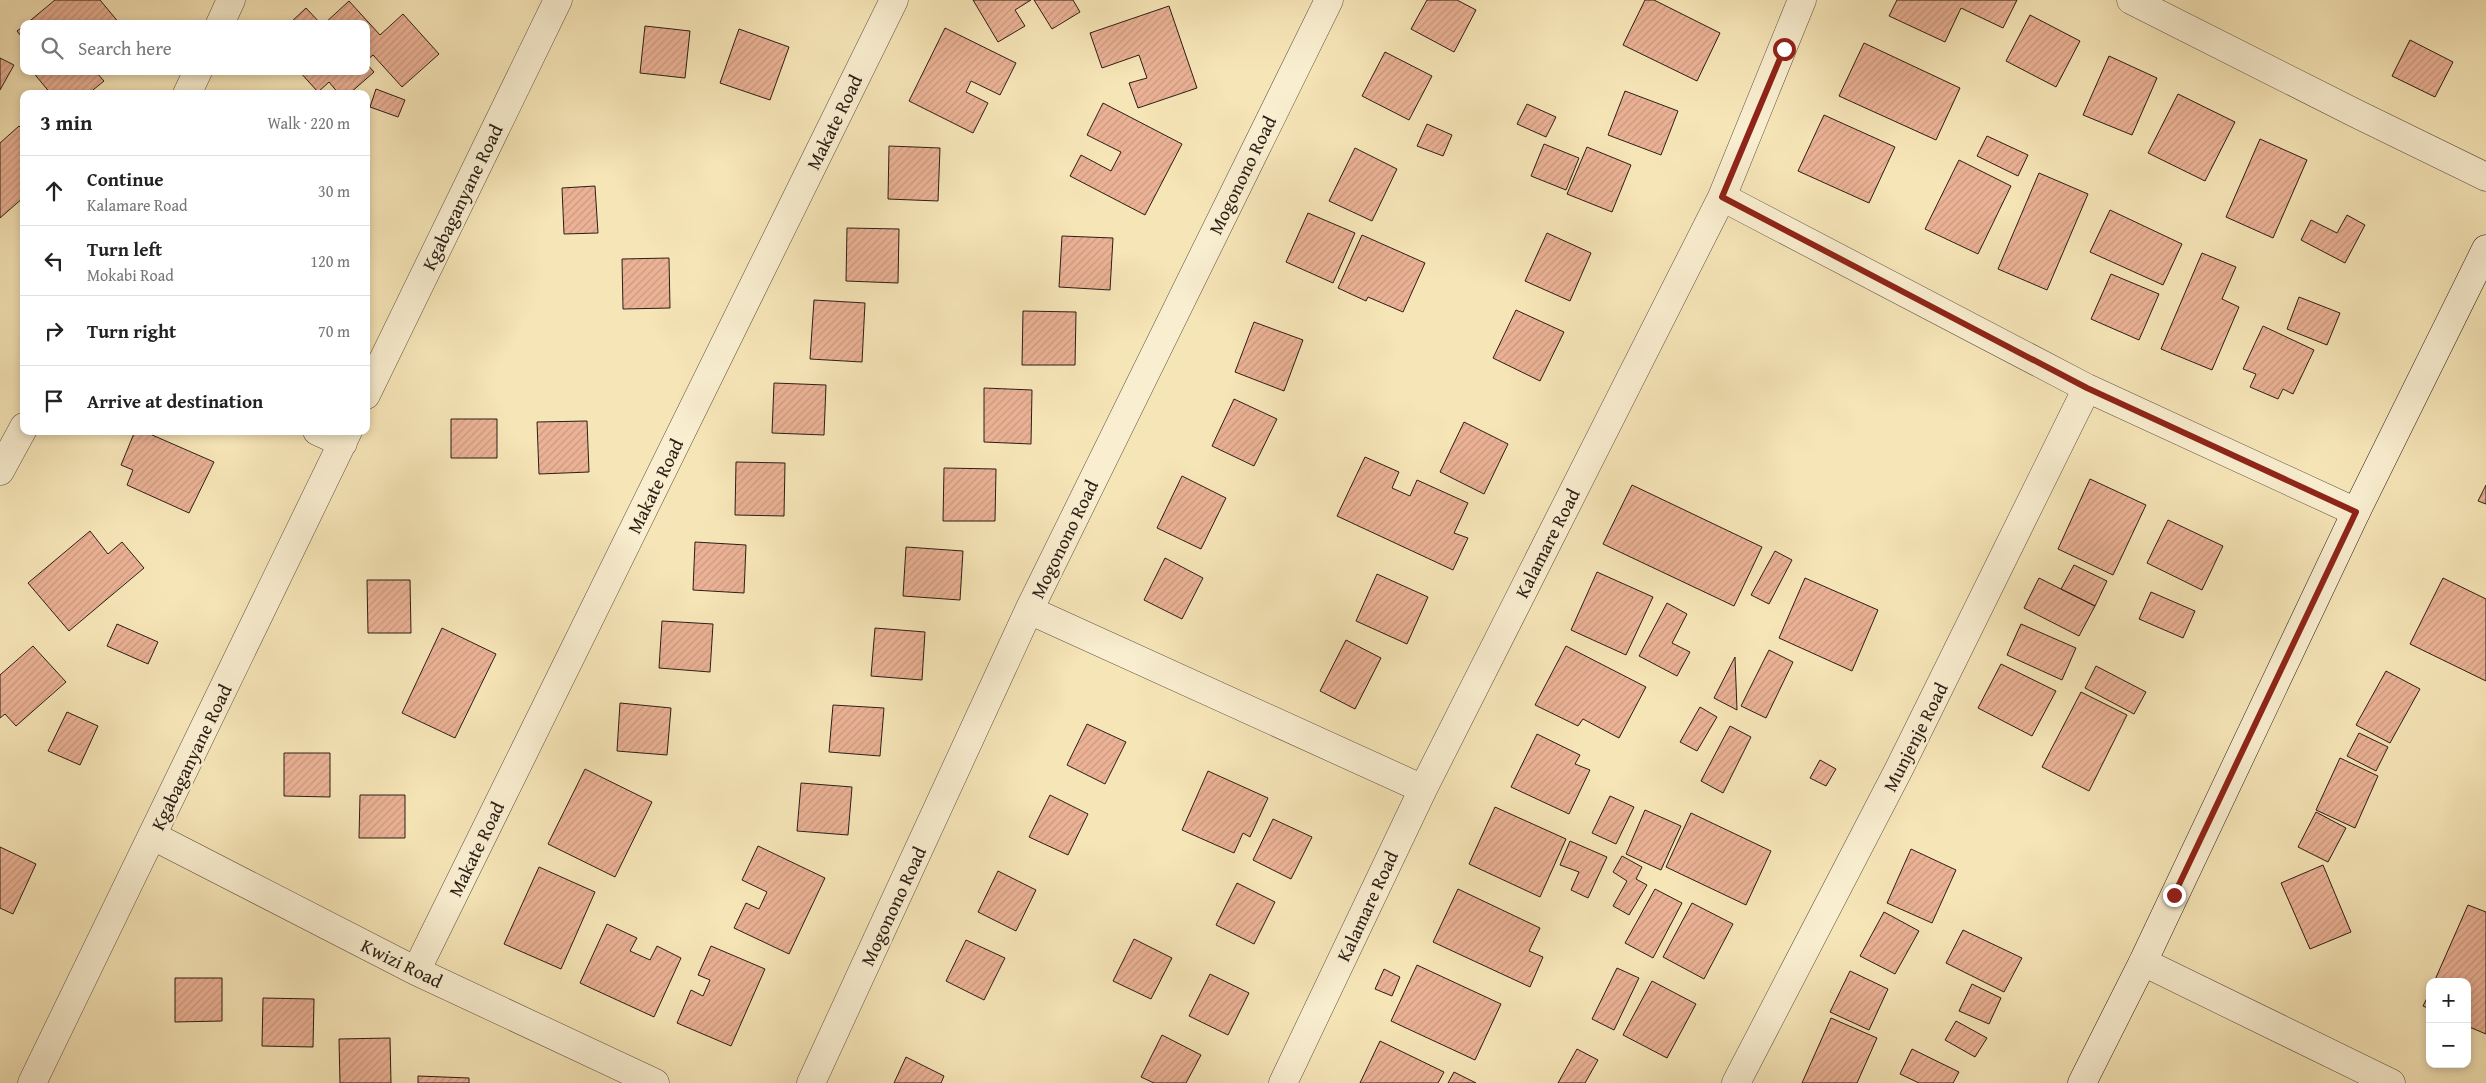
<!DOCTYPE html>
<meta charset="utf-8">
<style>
:root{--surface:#fff;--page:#f2f2f2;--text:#222;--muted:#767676;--line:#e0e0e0}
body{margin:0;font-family:"Gentium Book Plus",serif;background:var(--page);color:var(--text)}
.controls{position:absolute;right:15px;bottom:15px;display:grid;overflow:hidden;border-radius:10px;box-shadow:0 2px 8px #0003}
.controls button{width:45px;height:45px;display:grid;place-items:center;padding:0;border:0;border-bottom:1px solid var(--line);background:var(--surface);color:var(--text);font:25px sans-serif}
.stop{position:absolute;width:15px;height:15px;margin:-11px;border:4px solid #8f2418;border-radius:50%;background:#fff}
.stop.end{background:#8f2418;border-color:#fff;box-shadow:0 1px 5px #0008}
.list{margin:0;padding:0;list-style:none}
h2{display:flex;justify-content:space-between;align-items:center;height:65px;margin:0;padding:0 20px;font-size:21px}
h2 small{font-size:16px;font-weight:400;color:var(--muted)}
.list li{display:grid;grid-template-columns:32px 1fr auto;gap:15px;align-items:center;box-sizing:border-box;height:70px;padding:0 20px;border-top:1px solid var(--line)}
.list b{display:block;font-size:19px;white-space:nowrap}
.list p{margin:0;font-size:16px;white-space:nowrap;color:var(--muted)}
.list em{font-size:16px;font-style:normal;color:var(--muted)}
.icon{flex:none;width:28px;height:28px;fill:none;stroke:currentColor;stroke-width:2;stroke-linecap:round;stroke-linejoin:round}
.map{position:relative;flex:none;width:2486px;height:1083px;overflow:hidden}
.search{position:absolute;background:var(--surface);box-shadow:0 2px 8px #0003;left:20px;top:20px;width:350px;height:55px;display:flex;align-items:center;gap:12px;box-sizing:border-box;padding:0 18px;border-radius:10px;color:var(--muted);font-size:19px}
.panel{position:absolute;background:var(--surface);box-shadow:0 2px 8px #0003;left:20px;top:90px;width:350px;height:345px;border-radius:10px}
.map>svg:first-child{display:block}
.building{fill:url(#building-hatch);stroke:#2c1e15}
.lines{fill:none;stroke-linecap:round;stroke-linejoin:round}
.street-casing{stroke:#5e503e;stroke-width:29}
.secondary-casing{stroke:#2c1e15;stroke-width:29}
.street{stroke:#f9eed0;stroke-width:28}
.secondary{stroke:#f9eed0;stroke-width:28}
.route{stroke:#8f2418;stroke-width:6}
.labels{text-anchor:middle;stroke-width:5;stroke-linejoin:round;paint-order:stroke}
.street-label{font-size:19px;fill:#2c1e15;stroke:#f9eed0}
</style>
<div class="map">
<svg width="2486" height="1083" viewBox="0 0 2486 1083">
<defs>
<pattern id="building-hatch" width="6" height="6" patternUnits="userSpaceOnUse" patternTransform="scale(1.25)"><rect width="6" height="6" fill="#ebb296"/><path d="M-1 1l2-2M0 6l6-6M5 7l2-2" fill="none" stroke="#ca9980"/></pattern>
</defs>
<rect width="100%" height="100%" fill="#f6e5b7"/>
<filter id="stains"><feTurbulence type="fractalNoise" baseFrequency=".004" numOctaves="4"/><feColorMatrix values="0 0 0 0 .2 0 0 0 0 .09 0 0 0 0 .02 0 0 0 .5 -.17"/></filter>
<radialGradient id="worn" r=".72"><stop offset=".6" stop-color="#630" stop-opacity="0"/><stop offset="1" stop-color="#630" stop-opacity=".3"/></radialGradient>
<path class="building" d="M 55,0 L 100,0 L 120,24 L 26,24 Z
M 973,0 L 1031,0 L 1015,10 L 1025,26 L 998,42 Z
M 1034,0 L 1073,0 L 1080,12 L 1052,29 Z
M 1427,0 L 1457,0 L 1476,10 L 1454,52 L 1411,29 Z
M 1645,0 L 1654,0 L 1720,33 L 1697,81 L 1623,45 Z
M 1897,0 L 2017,0 L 2003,28 L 1961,8 L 1945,42 L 1889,16 Z
M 349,1 L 380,35 L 403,14 L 439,54 L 402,87 L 373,55 L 366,61 L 366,24 L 324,24 Z
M 1169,6 L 1197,88 L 1138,108 L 1129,83 L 1147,78 L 1139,55 L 1102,68 L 1090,33 Z
M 306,8 L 321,24 L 289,24 Z
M 2030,15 L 2080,41 L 2056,87 L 2006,61 Z
M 24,26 L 24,40 L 17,31 Z
M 645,26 L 690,31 L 685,78 L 640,73 Z
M 945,28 L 1016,63 L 1000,95 L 971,81 L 966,92 L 988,103 L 973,133 L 909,101 Z
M 739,29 L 789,47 L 770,100 L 720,83 Z
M 2410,40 L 2453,62 L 2435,97 L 2392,76 Z
M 1864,43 L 1960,88 L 1936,140 L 1839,96 Z
M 1385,52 L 1432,76 L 1409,120 L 1362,96 Z
M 2109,56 L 2157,78 L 2132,135 L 2083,115 Z
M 0,58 L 14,65 L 0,90 Z
M 366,63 L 374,72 L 349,94 L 339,94 L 329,82 L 318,92 L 299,71 L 366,71 Z
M 32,71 L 95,71 L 104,81 L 88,94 L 51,94 Z
M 376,89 L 405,100 L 398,117 L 370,107 Z
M 1625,91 L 1678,111 L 1661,155 L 1608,135 Z
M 2178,94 L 2235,122 L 2205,181 L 2148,153 Z
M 1103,103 L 1182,144 L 1145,215 L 1070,176 L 1081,155 L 1111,171 L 1121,152 L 1087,135 Z
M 1527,104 L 1556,117 L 1546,137 L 1517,124 Z
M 1824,115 L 1895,147 L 1869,203 L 1798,171 Z
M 1427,124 L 1452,135 L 1443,156 L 1417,146 Z
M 19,126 L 24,131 L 24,197 L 0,218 L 0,143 Z
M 1987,136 L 2028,155 L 2018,176 L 1977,156 Z
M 2260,139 L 2307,160 L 2273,238 L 2226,217 Z
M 1544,144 L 1579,158 L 1566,190 L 1531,176 Z
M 889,146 L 940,148 L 938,201 L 888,199 Z
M 1587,147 L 1631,165 L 1612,212 L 1567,194 Z
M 1355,148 L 1397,169 L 1372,221 L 1329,201 Z
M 1959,160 L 2011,186 L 1978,254 L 1925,229 Z
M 2039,173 L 2088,194 L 2047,290 L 1998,269 Z
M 595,186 L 598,233 L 564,234 L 562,188 Z
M 2110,210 L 2182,244 L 2163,285 L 2090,252 Z
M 1308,213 L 1355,233 L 1333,283 L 1286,262 Z
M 2347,215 L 2365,225 L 2345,263 L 2301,240 L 2311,220 L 2337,233 Z
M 847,228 L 899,229 L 898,283 L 846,281 Z
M 1547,233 L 1591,253 L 1570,301 L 1525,281 Z
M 1362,235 L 1425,263 L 1403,312 L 1368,297 L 1366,301 L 1338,288 Z
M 1062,236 L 1113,238 L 1110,290 L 1059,287 Z
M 2202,253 L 2236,267 L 2222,299 L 2239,307 L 2212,370 L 2161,349 Z
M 669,258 L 670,308 L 623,309 L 622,259 Z
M 2111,274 L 2159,294 L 2139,340 L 2091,319 Z
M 2299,297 L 2340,313 L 2327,345 L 2287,329 Z
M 814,300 L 865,303 L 862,362 L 810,359 Z
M 1516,310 L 1564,332 L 1540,381 L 1493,358 Z
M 1023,311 L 1076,312 L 1075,365 L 1022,365 Z
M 1254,322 L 1303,340 L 1284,391 L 1235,372 Z
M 2263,326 L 2314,350 L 2293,394 L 2283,389 L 2278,399 L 2250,387 L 2256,374 L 2243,369 Z
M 774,383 L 826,385 L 824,435 L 772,433 Z
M 984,388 L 1032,390 L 1031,444 L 984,442 Z
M 1234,399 L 1277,419 L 1254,466 L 1212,446 Z
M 451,419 L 497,419 L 497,458 L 451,458 Z
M 587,421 L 589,472 L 539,474 L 537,422 Z
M 1464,422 L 1508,444 L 1484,494 L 1440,472 Z
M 135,431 L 143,431 L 214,462 L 189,513 L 127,485 L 133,470 L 121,465 Z
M 1365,457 L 1399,472 L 1392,488 L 1410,496 L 1417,480 L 1468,503 L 1454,533 L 1468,538 L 1453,570 L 1337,516 Z
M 736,462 L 785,463 L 784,516 L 735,515 Z
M 944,468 L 996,469 L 995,521 L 943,521 Z
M 1182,476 L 1226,498 L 1201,549 L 1157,528 Z
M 2090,479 L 2146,505 L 2113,575 L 2058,549 Z
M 1632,485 L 1762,547 L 1734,606 L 1603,544 Z
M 2486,485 L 2486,504 L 2478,501 Z
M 2168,520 L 2223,546 L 2202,590 L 2147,563 Z
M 90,531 L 108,554 L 122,542 L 144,568 L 69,631 L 28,583 Z
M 695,542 L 746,545 L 744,593 L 693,590 Z
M 906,547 L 963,551 L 960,600 L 903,596 Z
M 1775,551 L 1792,560 L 1769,604 L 1751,595 Z
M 1165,558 L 1203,578 L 1182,619 L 1144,600 Z
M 2074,565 L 2107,581 L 2095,606 L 2061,589 Z
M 1597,572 L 1653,597 L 1626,655 L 1571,630 Z
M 1377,574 L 1428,597 L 1407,644 L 1356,621 Z
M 1805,578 L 1878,610 L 1852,671 L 1779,638 Z
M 2039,578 L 2095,606 L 2079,636 L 2024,608 Z
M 2443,578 L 2486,599 L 2486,681 L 2410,644 Z
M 367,580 L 410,580 L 411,633 L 368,633 Z
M 2151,592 L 2195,611 L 2183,638 L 2139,619 Z
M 1667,603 L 1687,614 L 1672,643 L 1690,652 L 1677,676 L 1639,656 Z
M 662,621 L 713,624 L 710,672 L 659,668 Z
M 117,624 L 158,642 L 148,664 L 107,646 Z
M 2021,624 L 2076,648 L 2062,680 L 2007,655 Z
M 442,628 L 496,654 L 455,738 L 402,713 Z
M 875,628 L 925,632 L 922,680 L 871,676 Z
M 1346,640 L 1381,658 L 1355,709 L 1320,691 Z
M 33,646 L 66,682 L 16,726 L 5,714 L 0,718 L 0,675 Z
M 1566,646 L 1646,687 L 1619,738 L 1583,719 L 1578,726 L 1535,705 Z
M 1769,650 L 1793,662 L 1766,718 L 1741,706 Z
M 1735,657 L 1737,710 L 1714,698 Z
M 2001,664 L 2056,691 L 2032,736 L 1978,708 Z
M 2096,666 L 2146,692 L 2134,714 L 2085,688 Z
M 2386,671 L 2420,689 L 2390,743 L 2356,725 Z
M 2081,692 L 2127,715 L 2089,791 L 2042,767 Z
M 620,703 L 671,708 L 667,755 L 617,751 Z
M 833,705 L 884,708 L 880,756 L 829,752 Z
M 1700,707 L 1717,717 L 1697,751 L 1680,742 Z
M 67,712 L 98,726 L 80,765 L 48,751 Z
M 1087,724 L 1126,742 L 1105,784 L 1067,765 Z
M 1730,726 L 1751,737 L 1723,793 L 1701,781 Z
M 2359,733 L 2388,747 L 2376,771 L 2347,756 Z
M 1537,734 L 1580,755 L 1575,764 L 1590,770 L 1569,814 L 1511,787 Z
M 284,753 L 330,753 L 330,797 L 284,796 Z
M 2340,758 L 2378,776 L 2355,828 L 2316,810 Z
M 1820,760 L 1836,769 L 1826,786 L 1810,778 Z
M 585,769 L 652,802 L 615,877 L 548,844 Z
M 1208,771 L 1268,798 L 1250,837 L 1243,833 L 1234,853 L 1182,830 Z
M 801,783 L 852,787 L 848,835 L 797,831 Z
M 360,795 L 405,795 L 405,838 L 359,838 Z
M 1050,795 L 1088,814 L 1068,855 L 1029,837 Z
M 1610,796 L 1634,807 L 1616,844 L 1592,833 Z
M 1495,807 L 1566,839 L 1540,897 L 1469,864 Z
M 1645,810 L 1681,826 L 1661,870 L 1626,854 Z
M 2316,812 L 2346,828 L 2328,862 L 2298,847 Z
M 1691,813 L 1771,851 L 1746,905 L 1666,867 Z
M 1273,819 L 1312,837 L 1291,879 L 1253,860 Z
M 1570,841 L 1607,857 L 1588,898 L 1571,890 L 1579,872 L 1560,865 Z
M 758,846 L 825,878 L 789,954 L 734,928 L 746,903 L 759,909 L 767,892 L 742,880 Z
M 0,847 L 36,864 L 13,914 L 0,908 Z
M 1911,849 L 1956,870 L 1932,923 L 1887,903 Z
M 1622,856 L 1642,867 L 1636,879 L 1647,885 L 1629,915 L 1613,906 L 1627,881 L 1613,872 Z
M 2323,865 L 2351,932 L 2310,949 L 2281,883 Z
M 539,867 L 595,892 L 561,969 L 504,944 Z
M 998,871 L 1036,890 L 1016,931 L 978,912 Z
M 1237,883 L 1275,902 L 1254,944 L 1216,925 Z
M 1458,889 L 1540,928 L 1529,951 L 1543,957 L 1530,987 L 1433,942 Z
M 1655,889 L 1682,903 L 1653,958 L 1625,943 Z
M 1692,903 L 1733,924 L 1704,979 L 1663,957 Z
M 2468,905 L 2486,912 L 2486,1034 L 2467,1026 L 2467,982 L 2434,982 Z
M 1884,912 L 1919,931 L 1895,974 L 1860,956 Z
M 607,924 L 637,938 L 630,951 L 650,960 L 657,946 L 681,958 L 654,1017 L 580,983 Z
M 1963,930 L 2022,958 L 2004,992 L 1946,963 Z
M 1134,939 L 1172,958 L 1151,999 L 1113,981 Z
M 966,940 L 1005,958 L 984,1000 L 946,981 Z
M 711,946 L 765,969 L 731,1046 L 677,1023 L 691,990 L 703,996 L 710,980 L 698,975 Z
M 1417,965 L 1501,1004 L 1475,1060 L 1391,1021 Z
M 1617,968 L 1639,978 L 1614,1030 L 1592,1019 Z
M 1384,969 L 1400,977 L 1392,996 L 1375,989 Z
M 1850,971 L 1888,989 L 1869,1030 L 1830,1012 Z
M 1210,974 L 1249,993 L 1228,1035 L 1189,1016 Z
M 175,978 L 222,978 L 222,1021 L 175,1022 Z
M 1652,981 L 1696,1004 L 1667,1058 L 1623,1035 Z
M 1972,984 L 2001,998 L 1989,1024 L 1959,1011 Z
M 2430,992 L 2430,1009 L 2423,1006 Z
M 263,998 L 314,999 L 313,1047 L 262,1046 Z
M 1831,1018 L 1877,1038 L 1857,1083 L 1802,1083 Z
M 1956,1021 L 1987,1038 L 1975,1057 L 1945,1040 Z
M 1162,1035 L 1201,1055 L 1186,1083 L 1154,1083 L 1141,1077 Z
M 390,1038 L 391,1083 L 340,1083 L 339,1039 Z
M 1380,1041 L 1444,1072 L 1438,1083 L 1360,1083 Z
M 1577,1049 L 1598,1060 L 1585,1083 L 1558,1083 Z
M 1912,1049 L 1959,1072 L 1953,1083 L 1919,1083 L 1900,1074 Z
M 906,1057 L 944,1076 L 941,1083 L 894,1083 Z
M 1454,1072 L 1476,1083 L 1448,1083 Z
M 418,1076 L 469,1078 L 469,1083 L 418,1083 Z"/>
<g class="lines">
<g class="street-casing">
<path id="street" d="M 2131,0 L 2355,113 L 2486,177
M 220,24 L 231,0
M 187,94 L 198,71
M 1722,197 L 2087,388 L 2356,512
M 366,395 L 558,0
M 317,431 L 343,443
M 0,471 L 24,427
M 1029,610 L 1423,789
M 153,836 L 416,971 L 655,1083
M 2143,962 L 2391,1083
M 416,971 L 894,0
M 32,1083 L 348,431
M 811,1083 L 1029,610 L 1329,0
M 1283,1083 L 1423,789 L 1722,197 L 1802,0
M 1736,1083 L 1900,767 L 2087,388"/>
</g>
<g class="secondary-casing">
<path id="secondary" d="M 2082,1083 L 2143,962 L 2356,512 L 2486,249"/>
</g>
<use href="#street" class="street"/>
<use href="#secondary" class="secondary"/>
</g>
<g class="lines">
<path class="route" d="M 1784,49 L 1722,197 L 2087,388 L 2356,512 L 2174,895"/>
</g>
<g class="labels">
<g class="street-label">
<text transform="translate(834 122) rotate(-64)" y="7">Makate Road</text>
<text transform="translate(1242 175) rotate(-64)" y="7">Mogonono Road</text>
<text transform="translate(462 197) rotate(-64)" y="7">Kgabaganyane Road</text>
<text transform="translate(655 486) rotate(-64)" y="7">Makate Road</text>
<text transform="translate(1064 539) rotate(-64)" y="7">Mogonono Road</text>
<text transform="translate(1547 543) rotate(-63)" y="7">Kalamare Road</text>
<text transform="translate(1915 737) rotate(-63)" y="7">Munjenje Road</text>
<text transform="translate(191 757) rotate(-64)" y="7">Kgabaganyane Road</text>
<text transform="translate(476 849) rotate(-64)" y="7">Makate Road</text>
<text transform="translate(893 906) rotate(-65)" y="7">Mogonono Road</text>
<text transform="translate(1367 906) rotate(-65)" y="7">Kalamare Road</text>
<text transform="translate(402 963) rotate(26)" y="7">Kwizi Road</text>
</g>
</g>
<rect width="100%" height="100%" filter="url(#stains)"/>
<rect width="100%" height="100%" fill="url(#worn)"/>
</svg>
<div class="controls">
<button>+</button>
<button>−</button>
</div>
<div class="stop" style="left:1784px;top:49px"></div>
<div class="stop end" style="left:2174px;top:895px"></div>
<div class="search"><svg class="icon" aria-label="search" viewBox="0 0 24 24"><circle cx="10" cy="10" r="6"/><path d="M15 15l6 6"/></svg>Search here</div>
<section class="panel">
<h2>3 min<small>Walk · 220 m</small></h2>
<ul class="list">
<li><svg class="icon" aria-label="ahead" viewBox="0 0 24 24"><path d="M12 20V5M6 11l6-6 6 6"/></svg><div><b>Continue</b><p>Kalamare Road</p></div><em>30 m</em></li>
<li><svg class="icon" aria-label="left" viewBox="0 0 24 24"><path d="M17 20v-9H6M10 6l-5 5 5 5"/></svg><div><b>Turn left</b><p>Mokabi Road</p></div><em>120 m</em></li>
<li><svg class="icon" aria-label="right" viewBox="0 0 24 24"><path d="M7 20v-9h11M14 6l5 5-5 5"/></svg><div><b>Turn right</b></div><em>70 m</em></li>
<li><svg class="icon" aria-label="arrive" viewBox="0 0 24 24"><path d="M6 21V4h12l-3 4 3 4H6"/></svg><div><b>Arrive at destination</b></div></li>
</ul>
</section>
</div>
